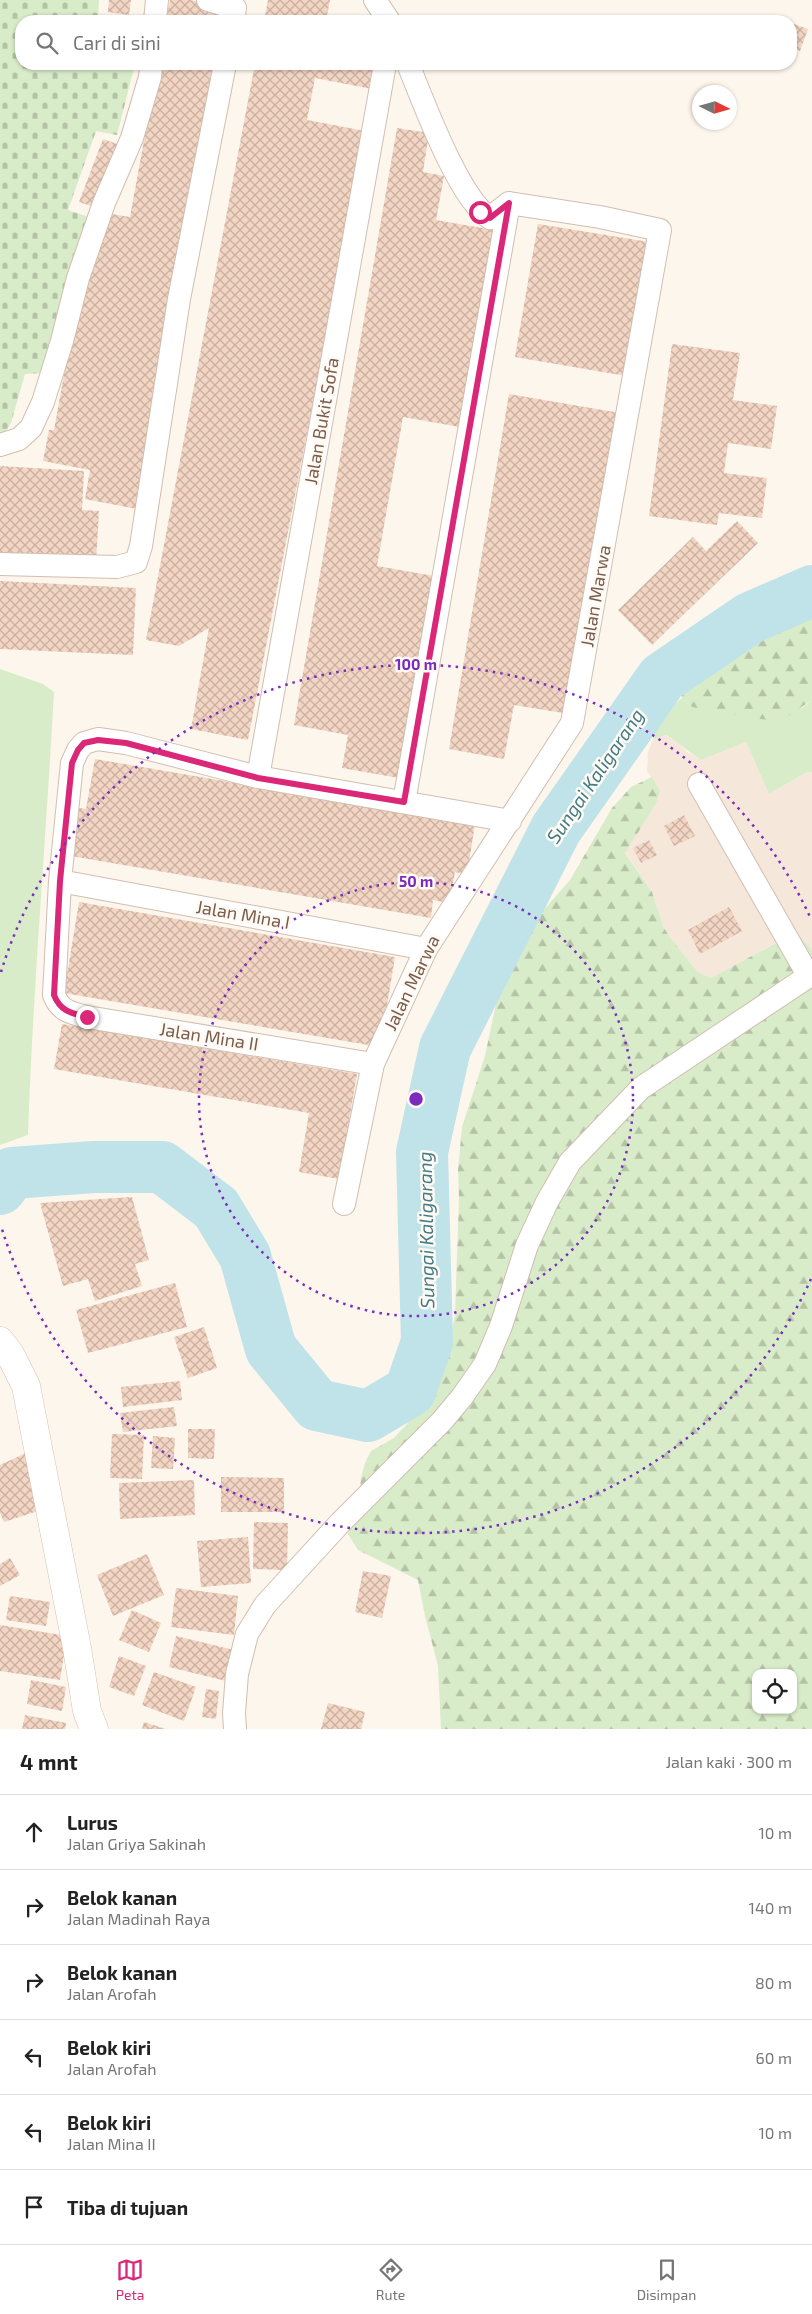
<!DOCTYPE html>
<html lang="id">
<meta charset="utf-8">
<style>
:root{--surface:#fff;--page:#f2f2f2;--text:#222;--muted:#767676;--line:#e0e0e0;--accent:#db2777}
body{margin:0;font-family:"Exo 2",sans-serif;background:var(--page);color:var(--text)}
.controls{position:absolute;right:15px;bottom:15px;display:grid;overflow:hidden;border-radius:10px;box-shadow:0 1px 4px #0004}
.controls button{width:45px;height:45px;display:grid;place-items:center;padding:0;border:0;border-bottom:1px solid var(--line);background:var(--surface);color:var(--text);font:25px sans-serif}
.compass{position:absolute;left:692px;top:85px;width:45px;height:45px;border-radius:50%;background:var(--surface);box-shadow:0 1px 4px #0004;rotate:95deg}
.stop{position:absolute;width:15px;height:15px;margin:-11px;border:4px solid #db2777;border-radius:50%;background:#fff}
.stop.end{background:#db2777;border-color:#fff;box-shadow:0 1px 5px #0008}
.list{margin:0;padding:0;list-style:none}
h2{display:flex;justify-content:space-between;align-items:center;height:65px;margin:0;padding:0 20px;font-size:21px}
h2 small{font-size:16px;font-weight:400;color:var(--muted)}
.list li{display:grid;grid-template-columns:32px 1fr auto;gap:15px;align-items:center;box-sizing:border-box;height:75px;padding:0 20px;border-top:1px solid var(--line)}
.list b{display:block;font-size:19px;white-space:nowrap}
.list p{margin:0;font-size:16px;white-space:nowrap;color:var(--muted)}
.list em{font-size:16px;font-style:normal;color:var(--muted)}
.icon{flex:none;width:28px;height:28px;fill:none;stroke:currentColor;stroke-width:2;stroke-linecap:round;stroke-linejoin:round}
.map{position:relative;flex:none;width:812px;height:1729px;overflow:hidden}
.search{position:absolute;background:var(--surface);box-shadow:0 1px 4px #0004;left:15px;right:15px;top:15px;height:55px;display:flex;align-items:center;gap:12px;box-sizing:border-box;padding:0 18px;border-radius:20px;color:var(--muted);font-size:19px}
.sheet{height:515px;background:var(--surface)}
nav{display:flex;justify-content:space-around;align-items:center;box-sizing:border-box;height:70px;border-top:1px solid var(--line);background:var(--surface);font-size:14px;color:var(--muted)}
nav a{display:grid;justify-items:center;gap:2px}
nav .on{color:var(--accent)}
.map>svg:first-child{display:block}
.residential{fill:#f5e8da}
.grass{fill:#d8ecc9}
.forest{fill:url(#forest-firs);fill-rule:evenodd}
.cemetery{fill:url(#cemetery-stones)}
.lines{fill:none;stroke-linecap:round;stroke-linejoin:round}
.river{stroke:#bfe3e8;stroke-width:52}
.building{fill:url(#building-cross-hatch)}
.minor-casing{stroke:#d1beb0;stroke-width:24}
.secondary-casing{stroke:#d6c0b0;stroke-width:29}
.minor{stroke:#fff;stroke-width:22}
.secondary{stroke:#fff;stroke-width:28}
.route{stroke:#db2777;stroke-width:6}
.ring{fill:none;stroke:#7b2cbf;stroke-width:2.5;stroke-dasharray:2.5 5}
.labels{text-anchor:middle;stroke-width:5;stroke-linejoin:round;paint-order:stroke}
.street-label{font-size:18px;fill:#7a5c4d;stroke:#fffaf3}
.water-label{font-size:19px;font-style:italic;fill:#437c86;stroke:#fffaf3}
.centre{fill:#7b2cbf;stroke:#fffaf3;stroke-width:2.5}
.ring-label{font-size:15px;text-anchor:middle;font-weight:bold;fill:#7b2cbf;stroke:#fffaf3;stroke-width:5;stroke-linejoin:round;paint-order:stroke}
</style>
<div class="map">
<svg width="812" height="1729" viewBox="0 0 812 1729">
<defs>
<pattern id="forest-firs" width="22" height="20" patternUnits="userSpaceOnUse" patternTransform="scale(1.25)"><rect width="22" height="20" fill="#d8ecc9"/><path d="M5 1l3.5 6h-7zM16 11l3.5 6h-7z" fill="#b4c2a5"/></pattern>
<pattern id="cemetery-stones" width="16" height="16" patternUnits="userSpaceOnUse" patternTransform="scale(1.25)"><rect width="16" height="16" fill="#d8ecc9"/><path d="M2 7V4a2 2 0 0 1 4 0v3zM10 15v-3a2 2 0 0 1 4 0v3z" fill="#b4c2a5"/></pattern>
<pattern id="building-cross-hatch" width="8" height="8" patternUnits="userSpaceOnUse" patternTransform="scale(1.25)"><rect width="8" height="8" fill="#f3d5c3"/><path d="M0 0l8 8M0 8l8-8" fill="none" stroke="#cab0a1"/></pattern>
</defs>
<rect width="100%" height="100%" fill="#fdf6ec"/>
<path class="residential" d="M 665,735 L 678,742 L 687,752 L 701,760 L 746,742 L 769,794 L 805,773 L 812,772 L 812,950 L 795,932 L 711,978 L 698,972 L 672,940 L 664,928 L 652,892 L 625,852 L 656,804 L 660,791 L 647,771 L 648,752 L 653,739 Z"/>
<path class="grass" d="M 0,669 L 43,684 L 54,692 C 46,840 33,987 28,1135 L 0,1145 Z
M 682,698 L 692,707 L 802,708 L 812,700 L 812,772 L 805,773 L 769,794 L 746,742 L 701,760 C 688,752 679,742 666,735 L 653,739 L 658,719 Z"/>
<path class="forest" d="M 812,600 L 812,700 L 779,722 L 692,707 L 682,698 L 682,686 L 690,676 L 731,642 L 777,616 Z
M 652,777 L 660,791 L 656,804 L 625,853 L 652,892 L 664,928 L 672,940 L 698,972 L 711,978 L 796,932 L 812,950 L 812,1729 L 441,1729 L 438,1666 L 425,1616 L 418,1580 L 358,1550 L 343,1526 L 358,1504 L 361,1478 L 365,1463 L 371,1451 L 394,1438 L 430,1399 L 437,1387 L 446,1358 L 455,1315 L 459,1199 L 458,1170 L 462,1127 L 485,1056 L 503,970 L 534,921 L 570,880 L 612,808 L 631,787 ZM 756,1673 L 793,1673 L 793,1710 L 756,1710 Z"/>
<path class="cemetery" d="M 0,0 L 99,0 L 98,21 L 21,21 L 21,64 L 135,64 L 117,135 L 96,131 L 68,210 L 89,217 L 42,373 L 25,374 L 11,423 L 7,430 L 0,436 Z"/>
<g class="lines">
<path class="river" d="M 0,1189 L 12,1173 L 94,1167 L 162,1167 L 216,1208 L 245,1256 L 271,1349 L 317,1405 L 368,1416 L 410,1391 L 427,1342 L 422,1152 L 445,1048 L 556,829 L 662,678 L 750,618 L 812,591"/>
</g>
<path class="building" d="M 109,0 L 131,0 L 129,15 L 108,12 Z
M 170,0 L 190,0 L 231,8 L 228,21 L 166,21 Z
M 268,0 L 330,0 L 326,21 L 264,21 Z
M 791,23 L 808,29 L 800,51 L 791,47 Z
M 158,64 L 220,64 L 137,509 L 85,499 L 90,470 L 43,461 L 49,430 L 54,430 L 77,304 L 105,213 L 130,217 Z
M 255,64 L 377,64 L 372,89 L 315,78 L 307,120 L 365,131 L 248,740 L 191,729 L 209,628 L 179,646 L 146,640 Z
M 397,128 L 429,133 L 423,172 L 444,176 L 436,220 L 493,230 L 460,427 L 403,417 L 377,566 L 434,576 L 399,778 L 342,768 L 348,735 L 294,725 Z
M 103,139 L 120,145 L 97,208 L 79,202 Z
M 538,224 L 649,242 L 626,376 L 515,357 Z
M 672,344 L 740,353 L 733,400 L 777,406 L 771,449 L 728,443 L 724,473 L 767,478 L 762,518 L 719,513 L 717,525 L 649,516 Z
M 509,394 L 620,413 L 569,714 L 514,705 L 504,759 L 449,749 Z
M 0,466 L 84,471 L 82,510 L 99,511 L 96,562 L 0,557 Z
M 737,521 L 758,543 L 652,645 L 618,610 L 693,537 L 706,551 Z
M 0,581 L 136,588 L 133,655 L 0,649 Z
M 95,759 L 475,824 L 467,875 L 455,872 L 449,903 L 433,900 L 431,918 L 71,856 L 79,808 L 86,809 Z
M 684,815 L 695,836 L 674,846 L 664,826 Z
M 649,840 L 657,855 L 641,863 L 633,848 Z
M 79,902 L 395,957 L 380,1047 L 64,993 Z
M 729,907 L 742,931 L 700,954 L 688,930 Z
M 62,1024 L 357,1074 L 339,1179 L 299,1172 L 309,1113 L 54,1069 Z
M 132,1197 L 149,1260 L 135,1264 L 142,1286 L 95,1301 L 88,1279 L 63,1286 L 40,1203 Z
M 175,1283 L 187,1327 L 88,1353 L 76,1310 Z
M 204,1327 L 217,1368 L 188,1378 L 174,1337 Z
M 180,1381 L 182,1400 L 123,1407 L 121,1387 Z
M 174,1407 L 177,1426 L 123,1432 L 120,1413 Z
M 188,1429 L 215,1429 L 214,1459 L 188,1458 Z
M 112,1434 L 144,1435 L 142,1479 L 110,1478 Z
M 153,1436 L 175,1438 L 173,1469 L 151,1468 Z
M 28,1452 L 44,1509 L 4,1522 L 0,1513 L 0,1465 Z
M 221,1477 L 284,1478 L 284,1512 L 221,1512 Z
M 194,1480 L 195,1515 L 120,1519 L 119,1483 Z
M 254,1522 L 288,1523 L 287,1570 L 253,1569 Z
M 248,1537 L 251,1583 L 201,1587 L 197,1541 Z
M 147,1554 L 164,1595 L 113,1616 L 97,1575 Z
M 10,1558 L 20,1575 L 0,1586 L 0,1564 Z
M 363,1571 L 391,1576 L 382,1618 L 355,1612 Z
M 176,1588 L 238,1596 L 234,1635 L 171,1627 Z
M 10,1596 L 50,1602 L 46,1626 L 6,1620 Z
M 132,1610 L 161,1623 L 149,1652 L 119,1640 Z
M 0,1625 L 67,1636 L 60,1680 L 0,1671 Z
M 176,1636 L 238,1651 L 230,1682 L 169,1667 Z
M 119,1656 L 146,1666 L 134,1696 L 109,1687 Z
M 154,1672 L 196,1687 L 184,1721 L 142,1705 Z
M 31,1680 L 66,1687 L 62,1711 L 27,1704 Z
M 206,1689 L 219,1691 L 216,1719 L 202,1717 Z
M 328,1703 L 365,1712 L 361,1729 L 321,1729 Z
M 25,1715 L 66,1723 L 65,1729 L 22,1729 Z
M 144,1722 L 166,1729 L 142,1729 Z"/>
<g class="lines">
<g class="minor-casing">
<path id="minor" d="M 208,0 L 235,8 L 233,21
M 375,0 L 389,21
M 155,21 L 157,0
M 408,64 C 423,101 459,199 490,218 L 509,203
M 0,445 L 19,439 L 31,428 L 43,402 L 62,341 L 78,278 L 104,203 L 132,138 L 150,77 L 151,64
M 0,564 L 117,567 L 136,562 L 141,546 L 179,299 L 225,64
M 258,777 L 385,64
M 699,784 L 808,975
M 404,802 L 509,203
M 60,881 L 426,949
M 373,1064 L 87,1017 C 71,1013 60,1011 54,995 L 60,881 L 72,763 L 78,750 L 84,743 L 98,739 L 126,743 L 258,777 L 510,821
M 344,1204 L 373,1064 L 426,949 L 572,723 L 660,230 L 600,217 L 509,203
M 235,1729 L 234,1713 L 237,1674 L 247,1634 L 265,1605 L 340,1523 L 442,1421 L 462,1397 L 485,1364 L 501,1326 L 527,1245 L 547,1202 L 570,1162 L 641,1088 L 812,974"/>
</g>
<g class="secondary-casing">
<path id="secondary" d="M 0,1341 L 10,1354 L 26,1386 L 77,1648 L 87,1711 L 94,1729"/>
</g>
<use href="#minor" class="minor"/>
<use href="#secondary" class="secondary"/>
</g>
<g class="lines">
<path class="route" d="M 87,1017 C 71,1013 60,1011 54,995 L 60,881 L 72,763 L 78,750 L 84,743 L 98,740 L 126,743 L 258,778 L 404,802 L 509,203 L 490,218 L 480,212"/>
</g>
<g class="ring">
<circle cx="416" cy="1099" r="217"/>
<path d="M811 1279A434 434 0 0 1 1 1226M1 972A434 434 0 0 1 811 919"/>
</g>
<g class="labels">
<g class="street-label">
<text transform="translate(322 421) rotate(-80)" y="6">Jalan Bukit Sofa</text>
<text transform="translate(596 596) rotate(-80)" y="6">Jalan Marwa</text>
<text transform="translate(243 915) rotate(10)" y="6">Jalan Mina I</text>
<text transform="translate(412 983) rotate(-64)" y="6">Jalan Marwa</text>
<text transform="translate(209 1037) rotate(9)" y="6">Jalan Mina II</text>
</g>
<g class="water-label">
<text transform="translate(595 776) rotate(-56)" y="7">Sungai Kaligarang</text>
<text transform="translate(426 1230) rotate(-91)" y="7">Sungai Kaligarang</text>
</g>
</g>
<circle cx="416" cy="1099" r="8" class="centre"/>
<g class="ring-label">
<text x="416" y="670">100 m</text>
<text x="416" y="887">50 m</text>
</g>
</svg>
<div class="controls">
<button><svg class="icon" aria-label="locate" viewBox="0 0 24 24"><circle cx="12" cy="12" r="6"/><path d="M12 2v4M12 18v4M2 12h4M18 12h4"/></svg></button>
</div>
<svg class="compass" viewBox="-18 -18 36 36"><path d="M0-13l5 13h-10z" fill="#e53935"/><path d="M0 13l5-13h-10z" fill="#767676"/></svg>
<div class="stop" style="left:480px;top:212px"></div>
<div class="stop end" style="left:87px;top:1017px"></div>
<div class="search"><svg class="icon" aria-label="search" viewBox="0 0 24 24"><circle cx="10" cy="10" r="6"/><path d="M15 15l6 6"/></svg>Cari di sini</div>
</div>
<section class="sheet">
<h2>4 mnt<small>Jalan kaki · 300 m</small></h2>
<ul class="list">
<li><svg class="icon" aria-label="ahead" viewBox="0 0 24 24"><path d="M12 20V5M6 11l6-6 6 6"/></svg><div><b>Lurus</b><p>Jalan Griya Sakinah</p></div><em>10 m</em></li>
<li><svg class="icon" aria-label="right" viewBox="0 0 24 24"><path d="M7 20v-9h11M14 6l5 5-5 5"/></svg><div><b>Belok kanan</b><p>Jalan Madinah Raya</p></div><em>140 m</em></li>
<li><svg class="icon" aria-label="right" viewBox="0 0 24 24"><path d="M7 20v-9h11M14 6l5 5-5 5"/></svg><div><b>Belok kanan</b><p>Jalan Arofah</p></div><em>80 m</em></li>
<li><svg class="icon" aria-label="left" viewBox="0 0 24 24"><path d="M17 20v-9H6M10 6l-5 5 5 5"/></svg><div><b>Belok kiri</b><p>Jalan Arofah</p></div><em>60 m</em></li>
<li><svg class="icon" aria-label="left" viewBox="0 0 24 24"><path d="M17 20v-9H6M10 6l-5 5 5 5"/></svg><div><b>Belok kiri</b><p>Jalan Mina II</p></div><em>10 m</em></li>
<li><svg class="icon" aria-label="arrive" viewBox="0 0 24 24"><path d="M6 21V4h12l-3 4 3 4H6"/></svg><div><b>Tiba di tujuan</b></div></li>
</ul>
</section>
<nav>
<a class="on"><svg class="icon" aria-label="map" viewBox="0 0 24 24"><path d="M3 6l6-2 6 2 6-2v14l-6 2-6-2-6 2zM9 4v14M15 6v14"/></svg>Peta</a>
<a><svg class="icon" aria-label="directions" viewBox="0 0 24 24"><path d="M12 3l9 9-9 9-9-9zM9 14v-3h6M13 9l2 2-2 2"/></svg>Rute</a>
<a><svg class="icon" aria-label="saved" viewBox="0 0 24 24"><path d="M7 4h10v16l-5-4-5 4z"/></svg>Disimpan</a>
</nav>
